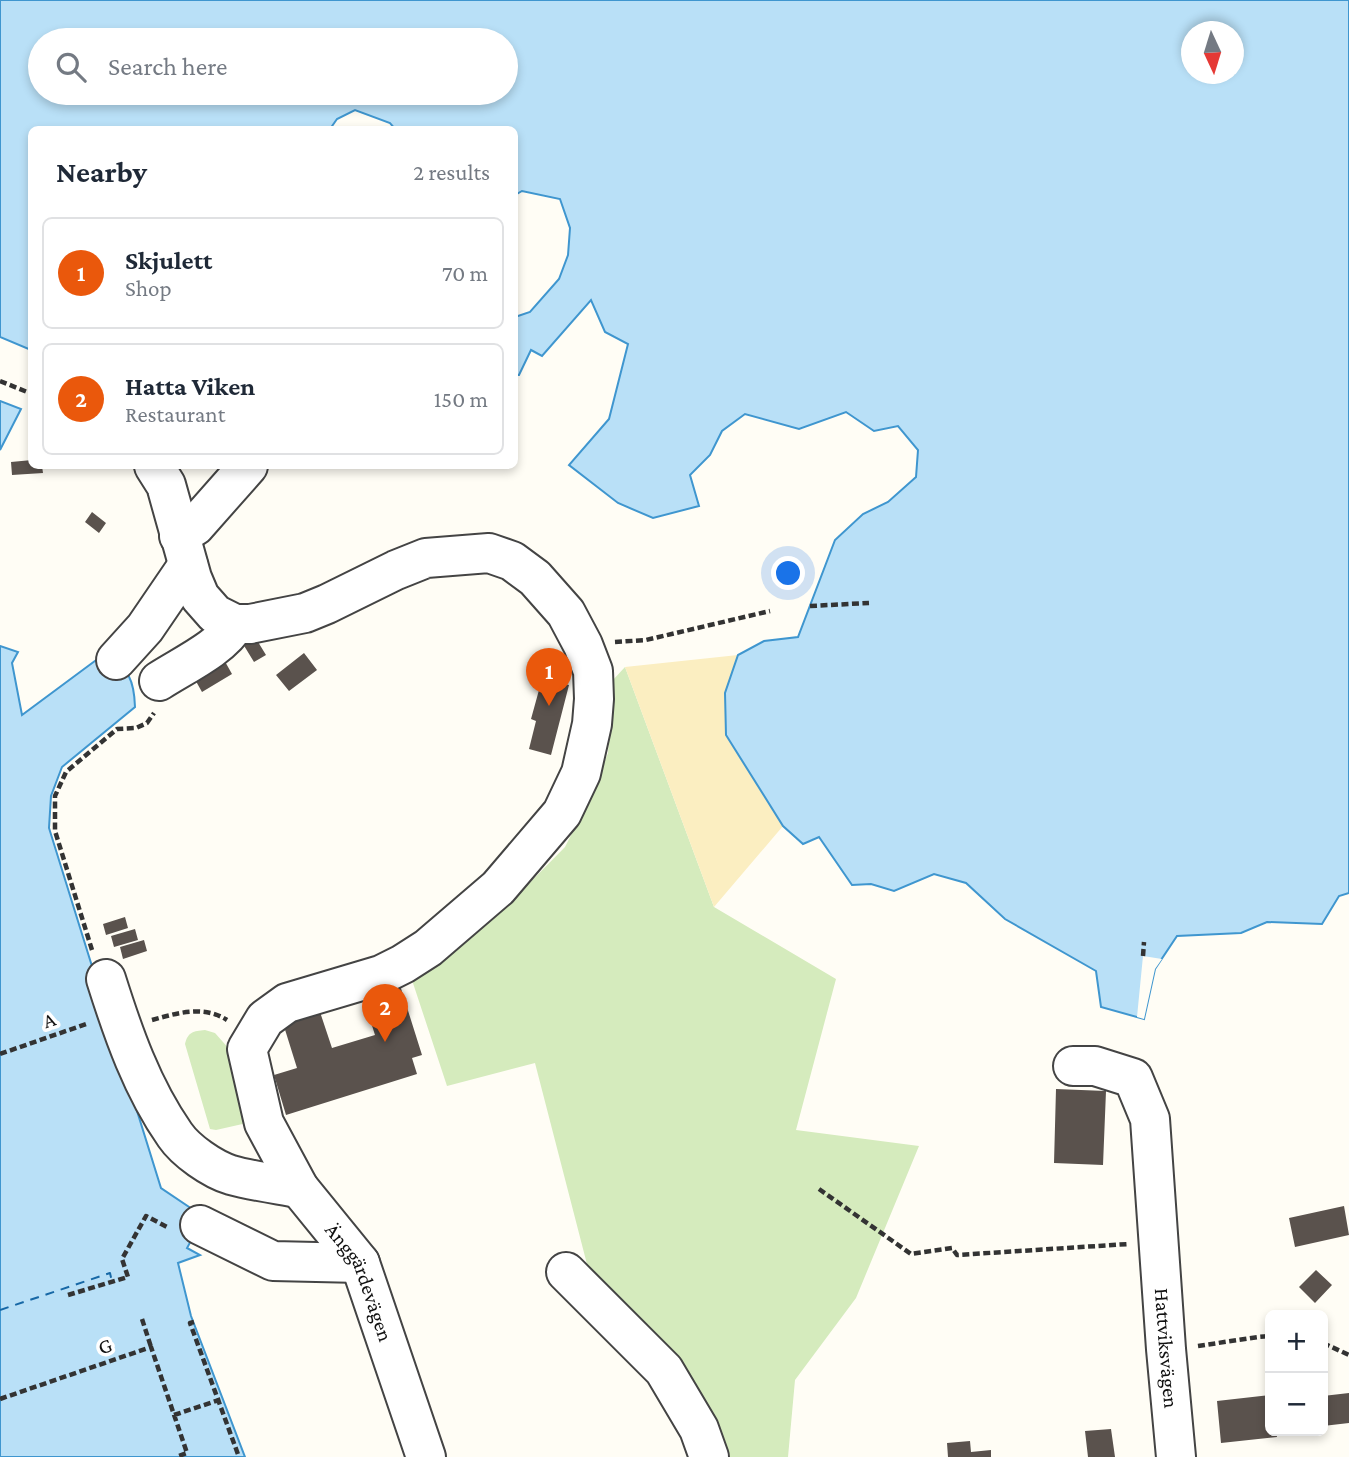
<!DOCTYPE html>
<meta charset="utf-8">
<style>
:root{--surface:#fff;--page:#f2f2f3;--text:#1f2937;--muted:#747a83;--line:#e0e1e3;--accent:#ea580c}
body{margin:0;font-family:"Crimson Pro",serif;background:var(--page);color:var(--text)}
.controls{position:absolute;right:21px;bottom:21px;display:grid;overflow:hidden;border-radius:10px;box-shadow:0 4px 10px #0003}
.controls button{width:63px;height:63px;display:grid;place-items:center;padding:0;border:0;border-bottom:2px solid var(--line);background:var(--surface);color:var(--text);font:35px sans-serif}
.compass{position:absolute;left:1181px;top:21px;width:63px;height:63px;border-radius:50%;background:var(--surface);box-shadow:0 4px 10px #0003;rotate:176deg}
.you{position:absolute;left:789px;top:574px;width:24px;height:24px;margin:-18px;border:5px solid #fff;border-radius:50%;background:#1a73e8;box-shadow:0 0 0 10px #1a73e833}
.badge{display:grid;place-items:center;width:46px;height:46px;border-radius:50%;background:var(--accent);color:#fff;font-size:23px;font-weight:700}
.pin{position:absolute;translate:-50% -58px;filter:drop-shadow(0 2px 4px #0008)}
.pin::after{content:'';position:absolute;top:37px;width:24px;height:21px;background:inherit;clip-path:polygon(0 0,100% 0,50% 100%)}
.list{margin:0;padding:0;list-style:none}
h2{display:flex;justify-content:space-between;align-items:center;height:91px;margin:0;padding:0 28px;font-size:30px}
h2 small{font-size:23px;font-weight:400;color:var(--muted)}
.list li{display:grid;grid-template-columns:46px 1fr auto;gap:21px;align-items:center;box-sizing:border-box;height:112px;margin:0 14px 14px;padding:0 14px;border:2px solid var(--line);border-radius:10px}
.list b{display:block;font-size:26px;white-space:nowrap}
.list p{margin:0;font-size:23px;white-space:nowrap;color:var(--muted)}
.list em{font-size:23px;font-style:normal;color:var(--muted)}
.icon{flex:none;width:38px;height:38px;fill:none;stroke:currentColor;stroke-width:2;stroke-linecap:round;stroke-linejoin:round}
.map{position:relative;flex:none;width:1349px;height:1457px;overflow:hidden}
.search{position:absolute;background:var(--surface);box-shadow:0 4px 10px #0003;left:28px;top:28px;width:490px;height:77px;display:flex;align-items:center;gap:18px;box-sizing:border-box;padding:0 24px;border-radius:38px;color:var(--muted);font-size:26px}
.panel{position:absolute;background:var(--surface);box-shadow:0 4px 10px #0003;left:28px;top:126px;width:490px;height:343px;border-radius:10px}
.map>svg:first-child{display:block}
.green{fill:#d5ebbd}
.sand{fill:#fbeec1}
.water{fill:#b9e0f7;stroke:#3f96cf;stroke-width:2;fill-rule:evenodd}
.pier{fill:#fffdf5}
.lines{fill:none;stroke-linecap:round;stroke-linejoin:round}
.ferry{stroke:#1768a6;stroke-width:2;stroke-dasharray:9 7;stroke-linecap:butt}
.building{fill:#5a524d}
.minor-casing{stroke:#444;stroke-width:42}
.path{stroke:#333;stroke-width:4.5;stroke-dasharray:7 3.5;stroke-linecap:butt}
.minor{stroke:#fff;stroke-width:38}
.labels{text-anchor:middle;stroke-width:7;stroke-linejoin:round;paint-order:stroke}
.street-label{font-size:21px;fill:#111;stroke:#fff}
</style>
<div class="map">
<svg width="1349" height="1457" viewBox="0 0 1349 1457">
<rect width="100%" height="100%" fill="#fffdf5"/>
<path class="green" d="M 625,667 L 714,907 L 836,979 L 796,1130 L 919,1146 L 856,1298 L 795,1380 L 788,1457 L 725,1457 L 589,1272 L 535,1063 L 447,1086 L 409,971 L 498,915 L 565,847 L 590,797 L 608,753 L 612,681 Z
M 205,1030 L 215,1033 L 231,1051 L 247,1123 L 216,1130 L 210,1129 L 185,1044 C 188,1032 193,1031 205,1030 Z"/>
<path class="sand" d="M 738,655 L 725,693 L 726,735 L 783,826 L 714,907 L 625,667 Z"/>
<path class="water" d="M 0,0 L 1349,0 L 1349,893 L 1339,896 L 1322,924 L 1267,922 L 1241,933 L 1177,936 L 1155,969 L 1144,1019 L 1101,1007 L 1096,971 L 1005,919 L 966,883 L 934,874 L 894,891 L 871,884 L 852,885 L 819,837 L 803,844 L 783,826 L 726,735 L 725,693 L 738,655 L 764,641 L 798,637 L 835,540 L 863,514 L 888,502 L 916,477 L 918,450 L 898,426 L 874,431 L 846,412 L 799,429 L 745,414 L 722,431 L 710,455 L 690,475 L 699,506 L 653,518 L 618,503 L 569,465 L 609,419 L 628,344 L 605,332 L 591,300 L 542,356 L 531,350 L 519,375 L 515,375 L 515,317 L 530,312 L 559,279 L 568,255 L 570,228 L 560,199 L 522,191 L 515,195 L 514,130 L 395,129 L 390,123 L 355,110 L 337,119 L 330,129 L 32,130 L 31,350 L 0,337 ZM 1192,32 L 1234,32 L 1234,74 L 1192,74 ZM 40,40 L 506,40 L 506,93 L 40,93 Z
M 0,401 L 21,409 L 0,450 Z
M 0,646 L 18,652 L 12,663 L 22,715 L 107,652 C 128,672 134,677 135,707 L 62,767 L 51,796 L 49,828 L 161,1188 L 204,1217 L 187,1248 L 200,1255 L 178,1263 L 191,1316 L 245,1457 L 0,1457 Z"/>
<path class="pier" d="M 1143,956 L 1162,959 L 1155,969 L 1144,1019 L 1137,1017 Z"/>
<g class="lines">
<path class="ferry" d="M 0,1310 L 110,1273 L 112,1282"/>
</g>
<path class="building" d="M 32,460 L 32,466 L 42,466 L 43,473 L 12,475 L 11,462 Z
M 92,512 L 106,523 L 99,533 L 85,522 Z
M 255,637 L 266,655 L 254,662 L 243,644 Z
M 304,653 L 317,670 L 289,691 L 276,675 Z
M 223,658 L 232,674 L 202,692 L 193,676 Z
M 549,680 L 569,685 L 551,755 L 529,749 L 536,721 L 531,719 L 539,690 L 547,692 Z
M 125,917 L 128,928 L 106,935 L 103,924 Z
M 135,929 L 138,940 L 114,947 L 111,936 Z
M 144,940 L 147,951 L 123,959 L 120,947 Z
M 399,982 L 422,1055 L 412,1058 L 417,1074 L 286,1115 L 274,1075 L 297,1068 L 282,1020 L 319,1009 L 332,1048 L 375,1035 L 362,994 Z
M 1056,1089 L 1106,1091 L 1103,1165 L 1054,1163 Z
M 1344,1206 L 1349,1235 L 1295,1247 L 1289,1218 Z
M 1316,1270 L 1332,1285 L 1315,1303 L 1299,1287 Z
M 1349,1393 L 1349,1423 L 1323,1426 L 1323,1396 Z
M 1270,1395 L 1270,1431 L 1276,1431 L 1277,1437 L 1221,1443 L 1217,1401 Z
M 1111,1429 L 1115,1457 L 1088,1457 L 1085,1431 Z
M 970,1441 L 971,1452 L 991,1450 L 991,1457 L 948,1457 L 947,1443 Z"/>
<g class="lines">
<g class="minor-casing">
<g id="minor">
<path id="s1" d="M 154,466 L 166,485 L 192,578 L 200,597 L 215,614 L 235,624 L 250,624 L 305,613 L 327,604 L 396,570 L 426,558 L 489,553 L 512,561 L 535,578 L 566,613 L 583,645 L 593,671 L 594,699 L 592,724 L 581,773 L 562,813 L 498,888 L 428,948 L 403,964 L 381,975 L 287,1003 L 265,1019 L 247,1049 L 264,1123 L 299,1188 L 360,1263 L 426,1457"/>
<path d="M 179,536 L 195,526 L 248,466"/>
<path d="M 116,660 L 145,628 L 188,565"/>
<path d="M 159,681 C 182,666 223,647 235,624"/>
<path d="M 106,979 C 123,1033 142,1088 175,1135 C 186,1151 212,1169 231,1175 C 252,1181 277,1184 299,1188"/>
<path id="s2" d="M 1073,1066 L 1095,1066 L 1133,1078 L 1150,1119 L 1166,1349 L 1176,1457"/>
<path d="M 200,1225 L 273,1261 L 360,1263"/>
<path d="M 566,1272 L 664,1370 L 699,1429 L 709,1457"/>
</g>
</g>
<path class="path" d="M 0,381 L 32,394
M 810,606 L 869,603
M 615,642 L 646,640 L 770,611
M 92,950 L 55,831 L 55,796 L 66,772 L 117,729 L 136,728 L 147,723 L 154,713
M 1143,956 L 1144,942
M 152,1020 C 177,1013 204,1005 227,1020
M 0,1054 L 89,1023
M 819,1189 L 911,1254 L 952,1248 L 957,1255 L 1129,1244
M 68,1295 L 128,1277 L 122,1259 L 146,1216 L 169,1228
M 142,1319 L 151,1347
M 194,1322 L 190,1323 L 239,1457
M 1323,1343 L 1349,1355
M 1198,1346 L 1258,1337 L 1270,1336
M 0,1399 L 151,1347 L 187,1453 L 176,1457
M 174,1415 L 222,1399"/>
<use href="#minor" class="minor"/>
</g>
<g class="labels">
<g class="street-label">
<text transform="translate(49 1020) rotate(-19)" y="7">A</text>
<text dy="7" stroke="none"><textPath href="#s1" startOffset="1432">Änggärdevägen</textPath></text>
<text transform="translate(105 1346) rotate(-19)" y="7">G</text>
<text dy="7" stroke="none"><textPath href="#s2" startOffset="336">Hattviksvägen</textPath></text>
</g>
</g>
</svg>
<div class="controls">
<button>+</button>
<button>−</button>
</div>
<svg class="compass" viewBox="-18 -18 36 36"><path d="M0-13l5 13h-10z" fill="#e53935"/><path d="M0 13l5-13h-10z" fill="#747a83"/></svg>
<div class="you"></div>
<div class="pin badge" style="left:549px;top:706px">1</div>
<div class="pin badge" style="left:385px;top:1042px">2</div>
<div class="search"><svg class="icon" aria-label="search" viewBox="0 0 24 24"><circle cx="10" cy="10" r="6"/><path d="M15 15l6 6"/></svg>Search here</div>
<section class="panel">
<h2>Nearby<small>2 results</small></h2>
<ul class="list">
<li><span class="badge">1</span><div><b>Skjulett</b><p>Shop</p></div><em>70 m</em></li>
<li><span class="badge">2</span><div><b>Hatta Viken</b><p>Restaurant</p></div><em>150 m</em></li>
</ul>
</section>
</div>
